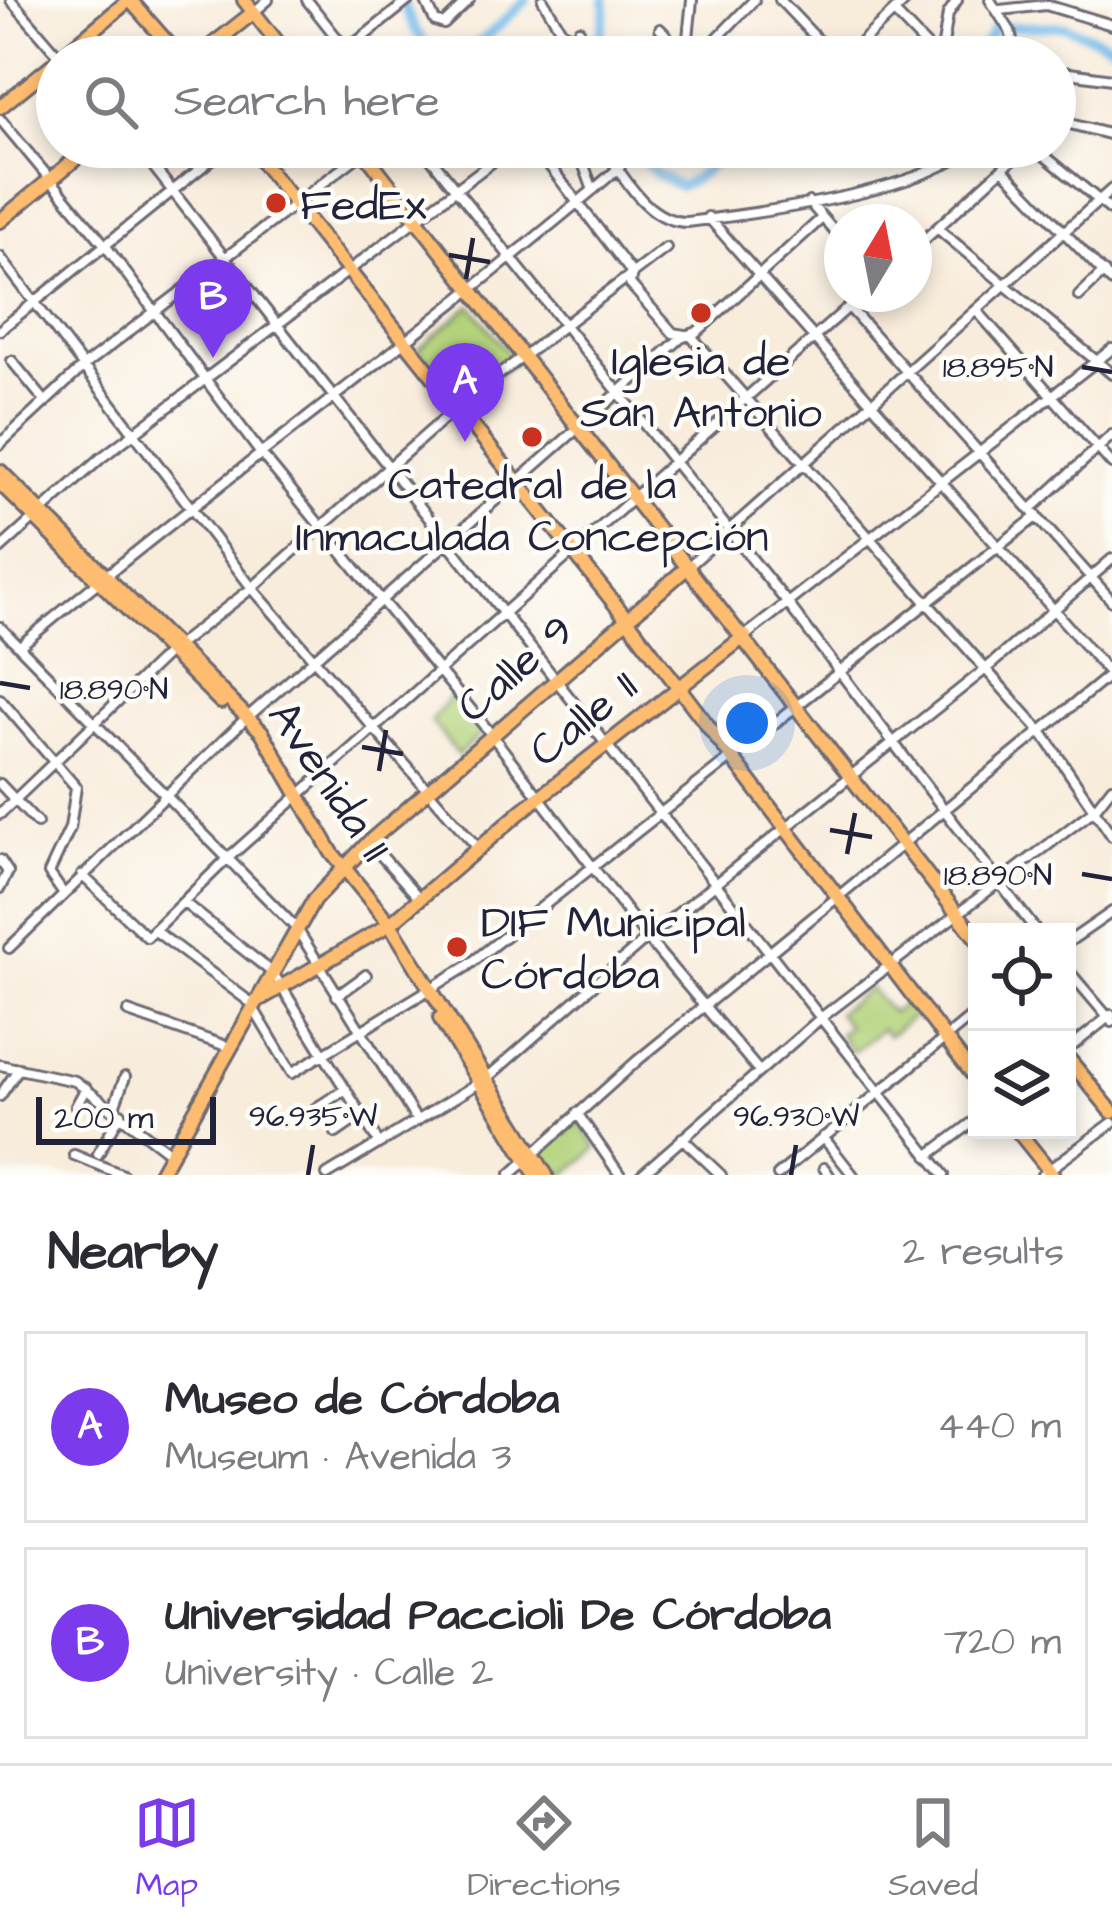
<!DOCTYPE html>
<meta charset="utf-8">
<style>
:root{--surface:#fff;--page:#f7f7f7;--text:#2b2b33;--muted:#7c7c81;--line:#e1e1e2;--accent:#7c3aed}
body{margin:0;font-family:"Architects Daughter",sans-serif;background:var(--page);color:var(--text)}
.controls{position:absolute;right:36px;bottom:36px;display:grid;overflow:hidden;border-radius:0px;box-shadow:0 6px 18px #0003}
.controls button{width:108px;height:108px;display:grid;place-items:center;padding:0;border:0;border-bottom:3px solid var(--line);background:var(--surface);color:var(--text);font:60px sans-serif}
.compass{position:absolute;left:824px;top:204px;width:108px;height:108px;border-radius:50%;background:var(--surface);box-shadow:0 6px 18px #0003;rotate:10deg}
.scale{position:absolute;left:36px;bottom:30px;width:180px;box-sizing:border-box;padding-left:12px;border:6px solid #22223b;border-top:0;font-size:33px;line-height:42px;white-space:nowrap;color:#22223b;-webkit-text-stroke:9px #fdfcf7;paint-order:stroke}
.you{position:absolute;left:747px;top:723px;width:42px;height:42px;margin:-30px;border:9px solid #fff;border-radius:50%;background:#1a73e8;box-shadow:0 0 0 18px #1a73e833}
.badge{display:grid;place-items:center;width:78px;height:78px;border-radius:50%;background:var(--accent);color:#fff;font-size:39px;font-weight:700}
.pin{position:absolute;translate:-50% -99px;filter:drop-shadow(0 3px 6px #0008)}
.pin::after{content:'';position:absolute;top:63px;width:42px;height:36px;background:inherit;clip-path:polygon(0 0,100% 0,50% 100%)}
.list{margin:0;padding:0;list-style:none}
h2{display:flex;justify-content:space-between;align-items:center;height:156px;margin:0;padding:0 48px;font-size:51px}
h2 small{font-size:39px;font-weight:400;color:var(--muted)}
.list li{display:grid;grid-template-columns:78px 1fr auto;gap:36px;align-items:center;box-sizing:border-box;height:192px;margin:0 24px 24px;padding:0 24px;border:3px solid var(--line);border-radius:0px}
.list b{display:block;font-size:45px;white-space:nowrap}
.list p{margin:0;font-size:39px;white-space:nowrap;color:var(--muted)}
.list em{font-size:39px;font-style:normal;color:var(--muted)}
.icon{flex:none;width:66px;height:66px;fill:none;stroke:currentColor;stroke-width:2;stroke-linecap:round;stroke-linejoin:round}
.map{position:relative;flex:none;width:1112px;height:1175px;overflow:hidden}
.search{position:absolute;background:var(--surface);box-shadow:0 6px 18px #0003;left:36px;right:36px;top:36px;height:132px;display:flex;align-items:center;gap:30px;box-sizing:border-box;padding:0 42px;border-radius:66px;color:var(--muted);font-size:45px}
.sheet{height:588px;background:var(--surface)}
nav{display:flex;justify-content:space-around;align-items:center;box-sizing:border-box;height:168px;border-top:3px solid var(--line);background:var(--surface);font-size:33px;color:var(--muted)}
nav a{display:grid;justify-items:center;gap:6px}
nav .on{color:var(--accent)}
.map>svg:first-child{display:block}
.green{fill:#b2d279;stroke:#6a7a5a;stroke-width:3}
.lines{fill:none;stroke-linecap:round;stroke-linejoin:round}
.river{stroke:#71bae9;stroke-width:10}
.minor-casing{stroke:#6d6973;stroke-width:14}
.major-casing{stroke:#6d6973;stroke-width:18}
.minor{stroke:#fff;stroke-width:8}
.major{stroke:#fdbc6f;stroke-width:12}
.ticks{fill:none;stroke:#22223b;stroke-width:4.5}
.poi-dot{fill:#c8321e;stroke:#fdfcf7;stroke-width:4.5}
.labels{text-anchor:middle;stroke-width:9;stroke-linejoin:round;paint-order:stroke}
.poi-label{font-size:45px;fill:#22223b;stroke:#fdfcf7;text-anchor:start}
.street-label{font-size:45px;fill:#22223b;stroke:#fdfcf7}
.ticks-label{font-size:30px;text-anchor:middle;fill:#22223b;stroke:#fdfcf7;stroke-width:9;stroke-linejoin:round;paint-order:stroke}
</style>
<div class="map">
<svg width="1112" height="1175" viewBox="0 0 1112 1175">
<rect width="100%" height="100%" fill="#fdfcf7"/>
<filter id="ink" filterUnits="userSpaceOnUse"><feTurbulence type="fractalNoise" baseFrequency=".00833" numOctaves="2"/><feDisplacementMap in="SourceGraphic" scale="24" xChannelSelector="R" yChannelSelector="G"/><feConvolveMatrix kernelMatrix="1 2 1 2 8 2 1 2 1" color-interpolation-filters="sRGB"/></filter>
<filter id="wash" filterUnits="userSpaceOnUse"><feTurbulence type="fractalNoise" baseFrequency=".004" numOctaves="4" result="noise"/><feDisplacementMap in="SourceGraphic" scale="48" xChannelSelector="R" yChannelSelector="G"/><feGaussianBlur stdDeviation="2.7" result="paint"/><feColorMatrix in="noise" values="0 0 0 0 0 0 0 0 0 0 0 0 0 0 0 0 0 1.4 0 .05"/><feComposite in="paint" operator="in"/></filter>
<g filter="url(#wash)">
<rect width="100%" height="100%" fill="#f8ecdb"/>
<path class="green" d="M 471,305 L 515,362 L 462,401 L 418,349 Z
M 452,694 L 484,731 L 458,755 L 431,721 Z
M 869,988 L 892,1013 L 910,999 L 920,1011 L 888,1036 L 882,1029 L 852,1052 L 839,1034 L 848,1026 L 837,1013 Z
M 578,1121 L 597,1148 L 565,1175 L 553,1175 L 540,1153 Z"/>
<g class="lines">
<path class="river" d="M 402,0 C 437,96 475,48 526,0
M 598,57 C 596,36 609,19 604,0
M 977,57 L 995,27 L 1065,26 L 1112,45
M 632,147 L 657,174 L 679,186 C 708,177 704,157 751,151 C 825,143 842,197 921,147"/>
</g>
</g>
<g filter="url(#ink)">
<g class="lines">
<g class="minor-casing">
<path id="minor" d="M 11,0 L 60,57
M 307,0 L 352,57
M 425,0 L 435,21 L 444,24 L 469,0
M 543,0 L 577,57
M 780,0 L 834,57
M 990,0 L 1010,31 L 1016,57
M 1000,10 L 1046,5 L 1112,25
M 254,12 L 268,0
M 894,12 L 937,57
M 660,29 L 686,56
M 576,52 L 579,30
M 338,57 L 409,0
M 535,57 L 567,34
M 686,57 L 692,0
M 699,57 L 754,0
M 846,57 L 906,0
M 941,57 L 948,14 L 957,0
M 1055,71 L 1112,79
M 1055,109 L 1061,72
M 0,119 L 105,245 L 259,451 L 491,734 L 647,938 L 759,1071
M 1055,120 L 1112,135
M 138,147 L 944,1175
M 422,147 L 789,605 L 1037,932
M 535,147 L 632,273 L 630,284 L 673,333 L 691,336 L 1043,734 L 1112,836
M 577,147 L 593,190
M 603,147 C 624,177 647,222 687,222 C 754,214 923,192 970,147
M 1034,147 L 1112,211
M 620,161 L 638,147
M 1003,169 L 1112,282
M 809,202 L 842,240
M 708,217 L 1111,675
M 937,228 L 1112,374
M 914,249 L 1026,147
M 0,257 L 252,588 L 477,847
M 1079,296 L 1104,272
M 849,307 L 1112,601
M 978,312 L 1112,464
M 0,330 L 227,147
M 12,361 L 44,400
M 0,444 L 85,365 L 370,147
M 1031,509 L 1112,435
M 0,549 L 101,458 L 512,147
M 690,565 L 1112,189
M 0,627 L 297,929 L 417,1121
M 745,636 L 1112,349
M 21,645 C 218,481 425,333 620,167 L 619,147
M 0,699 L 76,787 L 70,828 L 49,873 L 63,893
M 0,784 L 37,823
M 0,814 L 169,652 L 252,588 L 463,402 L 666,248
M 370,843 L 420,899
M 0,860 L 8,872 L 0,888
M 82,875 L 147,937 L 227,859 L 863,294
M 183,902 L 273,973 L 379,1143
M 154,930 L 254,1005
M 1067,943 L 1112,912
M 9,948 L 242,722 L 681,338 L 697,332 L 822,218
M 1067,969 L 1112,1022
M 337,996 L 366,975
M 255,1011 L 292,1073 L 466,967 L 1037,516
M 128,1012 L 232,1048
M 1067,1050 L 1111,1015
M 0,1065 L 75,1081 L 170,1153
M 0,1096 L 19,1068
M 76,1106 L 86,1088
M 114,1107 L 125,1077
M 316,1108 L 346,1089
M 577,1113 L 620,1175
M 336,1133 L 362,1115
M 823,1137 L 853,1175
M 682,1138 L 721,1175
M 98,1154 L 121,1113
M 74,1155 L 123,1175
M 928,1156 L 977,1119
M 824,1168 L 829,1175
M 327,1175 L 487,1078 L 647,938 L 987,668 L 1112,559
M 510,1175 L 638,1060 L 1112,673
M 641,1175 L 822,1017 L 1094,810 L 1112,787
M 778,1175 L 977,1012
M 1042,1175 L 1112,1123"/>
</g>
<g class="major-casing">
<path id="major" d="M 130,0 L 180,57
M 244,0 L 289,57
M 61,57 L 129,0
M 197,57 L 254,12
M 0,107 L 57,61
M 250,147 L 626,618 L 977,1080
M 360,147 L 977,939
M 0,221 L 90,147
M 0,471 L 262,732 L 332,853 L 390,924 L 546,1175
M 0,483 L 221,702
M 262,998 L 390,924 L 523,810 L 745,636
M 440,1018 L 536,1175
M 1067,1057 L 1112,1112
M 1017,1130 L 1053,1175
M 159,1175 L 314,900 L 370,841 L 689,566"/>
</g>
<use href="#minor" class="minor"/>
<use href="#major" class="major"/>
</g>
</g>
<path class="ticks" d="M 449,255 L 490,262M 466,279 L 473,238M 1082,367 L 1112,372M 0,683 L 30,688M 362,747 L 403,754M 379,771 L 386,730M 830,830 L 872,837M 847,854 L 855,813M 1082,874 L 1112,879M 308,1175 L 313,1145M 791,1175 L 796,1145"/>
<g class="poi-dot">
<circle cx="276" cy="203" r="12"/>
<circle cx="701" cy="313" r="12"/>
<circle cx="532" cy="437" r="12"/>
<circle cx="457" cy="947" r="12"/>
</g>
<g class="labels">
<g class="poi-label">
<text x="300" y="219">FedEx</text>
<text x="701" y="375" text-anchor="middle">Iglesia de<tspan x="701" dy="52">San Antonio</tspan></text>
<text x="532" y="499" text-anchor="middle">Catedral de la<tspan x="532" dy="52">Inmaculada Concepción</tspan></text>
<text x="481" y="937">DIF Municipal<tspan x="481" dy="52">Córdoba</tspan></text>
</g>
<g class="street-label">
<text transform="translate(514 667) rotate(-41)" y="16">Calle 9</text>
<text transform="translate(582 717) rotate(-39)" y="16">Calle 11</text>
<text transform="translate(331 780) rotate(56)" y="16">Avenida 11</text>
</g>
</g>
<g class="ticks-label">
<text x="998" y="377">18.895°N</text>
<text x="114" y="699">18.890°N</text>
<text x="998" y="885">18.890°N</text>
<text x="313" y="1126">96.935°W</text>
<text x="796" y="1126">96.930°W</text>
</g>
</svg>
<div class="controls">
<button><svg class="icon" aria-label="locate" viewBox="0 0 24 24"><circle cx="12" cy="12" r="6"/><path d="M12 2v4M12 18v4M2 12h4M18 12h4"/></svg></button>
<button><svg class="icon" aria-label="layers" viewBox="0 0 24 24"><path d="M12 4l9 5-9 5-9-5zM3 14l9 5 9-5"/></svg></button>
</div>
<svg class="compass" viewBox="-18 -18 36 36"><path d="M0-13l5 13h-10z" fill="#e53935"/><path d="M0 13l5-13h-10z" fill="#7c7c81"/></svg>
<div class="scale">200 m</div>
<div class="you"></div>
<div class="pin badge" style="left:465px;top:442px">A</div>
<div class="pin badge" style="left:213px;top:358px">B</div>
<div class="search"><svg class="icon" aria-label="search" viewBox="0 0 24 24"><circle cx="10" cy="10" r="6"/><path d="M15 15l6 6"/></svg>Search here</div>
</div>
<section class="sheet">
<h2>Nearby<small>2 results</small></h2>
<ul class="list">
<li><span class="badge">A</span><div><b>Museo de Córdoba</b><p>Museum · Avenida 3</p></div><em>440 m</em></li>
<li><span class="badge">B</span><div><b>Universidad Paccioli De Córdoba</b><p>University · Calle 2</p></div><em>720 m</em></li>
</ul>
</section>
<nav>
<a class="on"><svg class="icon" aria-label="map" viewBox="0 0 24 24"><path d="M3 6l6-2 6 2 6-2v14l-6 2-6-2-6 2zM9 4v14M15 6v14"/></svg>Map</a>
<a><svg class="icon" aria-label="directions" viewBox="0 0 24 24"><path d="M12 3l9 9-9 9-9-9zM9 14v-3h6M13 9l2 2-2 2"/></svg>Directions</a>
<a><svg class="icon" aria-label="saved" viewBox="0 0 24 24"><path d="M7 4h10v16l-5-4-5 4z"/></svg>Saved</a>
</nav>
